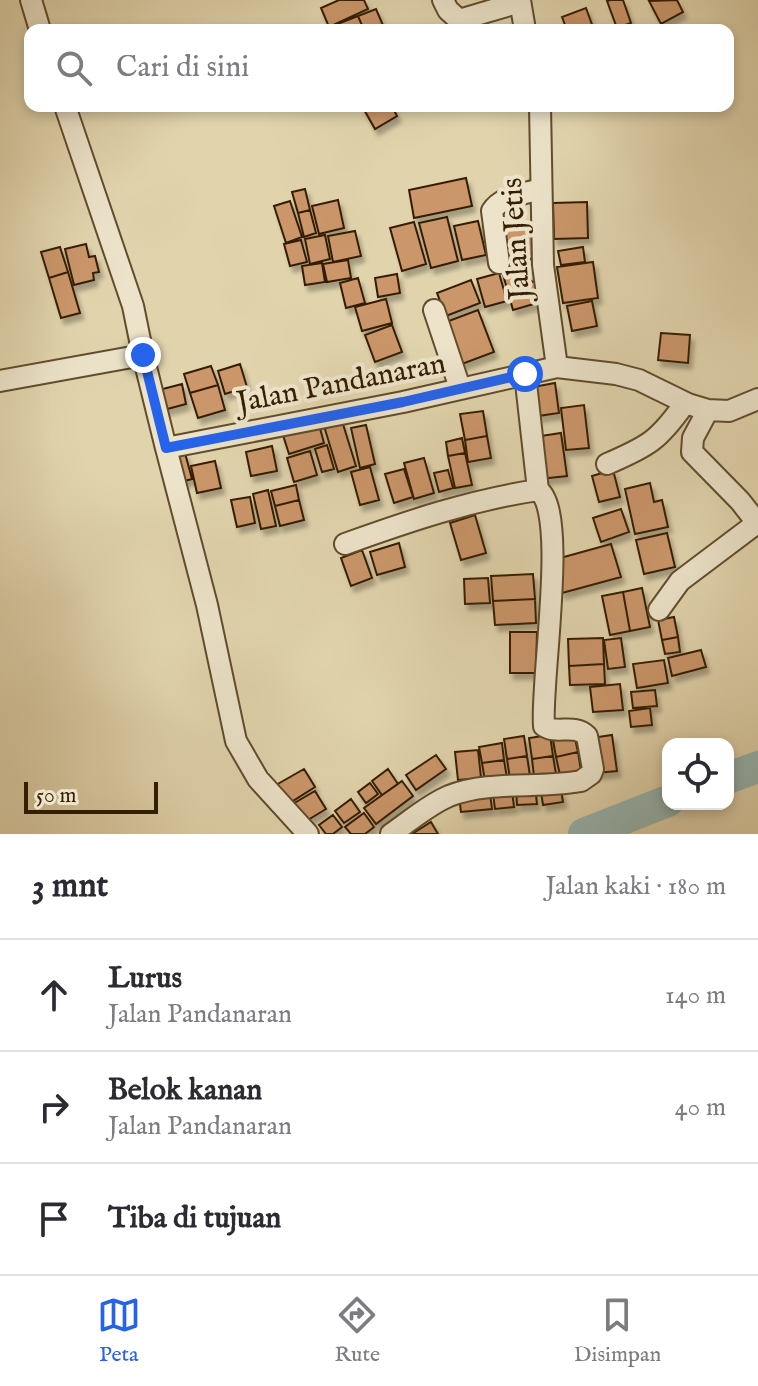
<!DOCTYPE html>
<html lang="id">
<meta charset="utf-8">
<style>
:root{--surface:#fff;--page:#f7f7f7;--text:#2b2b33;--muted:#7c7c81;--line:#e1e1e2;--accent:#2563eb}
body{margin:0;font-family:"IM FELL English",serif;background:var(--page);color:var(--text)}
.controls{position:absolute;right:24px;bottom:24px;display:grid;overflow:hidden;border-radius:16px;box-shadow:0 4px 12px #0003}
.controls button{width:72px;height:72px;display:grid;place-items:center;padding:0;border:0;border-bottom:2px solid var(--line);background:var(--surface);color:var(--text);font:40px sans-serif}
.scale{position:absolute;left:24px;bottom:20px;width:134px;box-sizing:border-box;padding-left:8px;border:4px solid #361f01;border-top:0;font-size:22px;line-height:28px;white-space:nowrap;color:#361f01;-webkit-text-stroke:6px #ece3ca;paint-order:stroke}
.stop{position:absolute;width:24px;height:24px;margin:-18px;border:6px solid #2563eb;border-radius:50%;background:#fff}
.stop.end{background:#2563eb;border-color:#fff;box-shadow:0 2px 8px #0008}
.list{margin:0;padding:0;list-style:none}
h2{display:flex;justify-content:space-between;align-items:center;height:104px;margin:0;padding:0 32px;font-size:34px}
h2 small{font-size:26px;font-weight:400;color:var(--muted)}
.list li{display:grid;grid-template-columns:52px 1fr auto;gap:24px;align-items:center;box-sizing:border-box;height:112px;padding:0 32px;border-top:2px solid var(--line)}
.list b{display:block;font-size:30px;white-space:nowrap}
.list p{margin:0;font-size:26px;white-space:nowrap;color:var(--muted)}
.list em{font-size:26px;font-style:normal;color:var(--muted)}
.icon{flex:none;width:44px;height:44px;fill:none;stroke:currentColor;stroke-width:2;stroke-linecap:round;stroke-linejoin:round}
.map{position:relative;flex:none;width:758px;height:834px;overflow:hidden}
.search{position:absolute;background:var(--surface);box-shadow:0 4px 12px #0003;left:24px;right:24px;top:24px;height:88px;display:flex;align-items:center;gap:20px;box-sizing:border-box;padding:0 28px;border-radius:16px;color:var(--muted);font-size:30px}
.sheet{height:440px;background:var(--surface)}
nav{display:flex;justify-content:space-around;align-items:center;box-sizing:border-box;height:112px;border-top:2px solid var(--line);background:var(--surface);font-size:22px;color:var(--muted)}
nav a{display:grid;justify-items:center;gap:4px}
nav .on{color:var(--accent)}
.map>svg:first-child{display:block}
.lines{fill:none;stroke-linecap:round;stroke-linejoin:round}
.river{stroke:#97b6b3;stroke-width:32}
.building{fill:#ca966b;stroke:#361f01;stroke-width:2;filter:url(#shadow)}
.street-casing{stroke:#614c2c;stroke-width:24}
.street{stroke:#ece3ca;stroke-width:20}
.route{stroke:#2563eb;stroke-width:10}
.labels{text-anchor:middle;stroke-width:8;stroke-linejoin:round;paint-order:stroke}
.street-label{font-size:30px;fill:#361f01;stroke:#ece3ca}
</style>
<div class="map">
<svg width="758" height="834" viewBox="0 0 758 834">
<defs>
<filter id="shadow"><feDropShadow dx="3.5" dy="6" stdDeviation="2" flood-color="#0004"/></filter>
</defs>
<rect width="100%" height="100%" fill="#e1d4ad"/>
<filter id="stains"><feTurbulence type="fractalNoise" baseFrequency=".0025" numOctaves="4"/><feColorMatrix values="0 0 0 0 .2 0 0 0 0 .09 0 0 0 0 .02 0 0 0 .5 -.17"/></filter>
<radialGradient id="worn" r=".72"><stop offset=".6" stop-color="#630" stop-opacity="0"/><stop offset="1" stop-color="#630" stop-opacity=".3"/></radialGradient>
<g class="lines">
<path class="river" d="M 728,778 L 758,767
M 584,834 L 668,801"/>
</g>
<path class="building" d="M 339,0 L 364,0 L 368,9 L 329,27 L 321,8 Z
M 611,0 L 623,0 L 631,23 L 617,28 L 607,1 Z
M 677,0 L 683,12 L 661,24 L 649,1 Z
M 586,8 L 594,30 L 567,30 L 562,17 Z
M 376,9 L 385,30 L 364,30 L 358,16 Z
M 358,16 L 364,30 L 343,30 L 340,23 Z
M 362,106 L 392,106 L 397,116 L 375,129 Z
M 466,178 L 472,206 L 414,218 L 409,190 Z
M 305,189 L 310,210 L 298,213 L 292,192 Z
M 338,200 L 344,228 L 319,234 L 312,206 Z
M 290,201 L 302,237 L 286,243 L 274,206 Z
M 587,202 L 588,238 L 554,239 L 553,203 Z
M 310,210 L 316,233 L 304,237 L 298,213 Z
M 447,217 L 458,261 L 431,268 L 419,223 Z
M 478,221 L 486,255 L 462,260 L 454,226 Z
M 414,222 L 426,264 L 402,271 L 390,228 Z
M 531,225 L 538,257 L 504,264 L 497,233 Z
M 355,231 L 361,256 L 333,262 L 328,236 Z
M 325,235 L 330,259 L 310,264 L 305,239 Z
M 301,240 L 307,262 L 290,266 L 284,244 Z
M 86,244 L 89,257 L 95,256 L 99,272 L 93,273 L 94,280 L 74,285 L 65,249 Z
M 60,247 L 68,272 L 49,278 L 41,252 Z
M 583,247 L 585,262 L 561,265 L 558,251 Z
M 348,260 L 351,278 L 327,282 L 323,264 Z
M 593,262 L 598,298 L 563,303 L 557,267 Z
M 322,263 L 325,282 L 305,285 L 302,266 Z
M 526,264 L 531,282 L 539,280 L 543,294 L 535,297 L 537,303 L 513,310 L 502,271 Z
M 68,272 L 80,313 L 61,318 L 49,278 Z
M 499,273 L 507,301 L 485,307 L 477,279 Z
M 397,274 L 400,293 L 378,297 L 375,278 Z
M 358,278 L 365,303 L 346,308 L 340,283 Z
M 471,280 L 480,303 L 446,316 L 437,293 Z
M 386,299 L 392,323 L 362,331 L 355,307 Z
M 592,301 L 597,326 L 572,331 L 567,306 Z
M 478,310 L 494,352 L 462,364 L 446,322 Z
M 392,325 L 402,352 L 375,362 L 365,335 Z
M 661,333 L 690,335 L 688,363 L 658,360 Z
M 240,364 L 247,387 L 225,394 L 218,371 Z
M 211,366 L 218,385 L 190,393 L 184,374 Z
M 555,383 L 559,413 L 538,416 L 533,387 Z
M 182,384 L 186,404 L 160,411 L 155,391 Z
M 218,385 L 225,410 L 198,418 L 190,393 Z
M 584,405 L 589,448 L 566,450 L 561,408 Z
M 483,411 L 487,436 L 465,440 L 460,414 Z
M 318,421 L 324,443 L 289,454 L 282,432 Z
M 342,421 L 356,466 L 338,472 L 324,426 Z
M 366,425 L 375,464 L 360,468 L 351,428 Z
M 561,433 L 567,476 L 540,479 L 534,437 Z
M 487,436 L 491,458 L 468,462 L 465,440 Z
M 462,438 L 465,453 L 448,456 L 446,442 Z
M 327,445 L 334,469 L 322,472 L 315,449 Z
M 272,446 L 277,471 L 251,476 L 246,452 Z
M 310,451 L 317,475 L 294,482 L 287,458 Z
M 185,453 L 192,479 L 177,483 L 171,457 Z
M 465,453 L 472,485 L 455,488 L 448,456 Z
M 424,458 L 434,493 L 414,499 L 404,463 Z
M 215,461 L 221,488 L 197,493 L 191,466 Z
M 370,467 L 379,500 L 360,505 L 351,472 Z
M 404,469 L 413,497 L 394,503 L 385,474 Z
M 448,470 L 453,488 L 439,492 L 434,473 Z
M 613,470 L 620,497 L 599,502 L 592,476 Z
M 650,483 L 654,502 L 662,500 L 668,527 L 635,534 L 625,489 Z
M 296,485 L 299,500 L 275,506 L 271,491 Z
M 268,490 L 276,526 L 261,529 L 253,494 Z
M 250,497 L 255,523 L 237,527 L 231,500 Z
M 299,500 L 304,520 L 280,526 L 275,506 Z
M 621,509 L 629,532 L 601,542 L 593,518 Z
M 475,515 L 486,553 L 461,560 L 450,523 Z
M 667,533 L 675,567 L 644,574 L 636,540 Z
M 399,543 L 405,567 L 377,575 L 370,552 Z
M 611,544 L 621,577 L 562,593 L 553,560 Z
M 362,550 L 372,578 L 351,586 L 341,558 Z
M 533,574 L 535,599 L 493,601 L 491,576 Z
M 488,578 L 490,603 L 465,604 L 464,579 Z
M 642,588 L 650,627 L 630,631 L 623,592 Z
M 623,592 L 630,631 L 610,635 L 602,596 Z
M 535,599 L 536,623 L 495,625 L 493,601 Z
M 674,617 L 678,637 L 662,640 L 658,620 Z
M 510,632 L 537,632 L 536,673 L 510,673 Z
M 678,637 L 680,652 L 665,654 L 662,640 Z
M 603,638 L 604,664 L 569,666 L 568,639 Z
M 621,638 L 625,667 L 608,669 L 604,640 Z
M 701,650 L 706,667 L 672,676 L 668,658 Z
M 664,660 L 668,683 L 637,688 L 633,664 Z
M 604,664 L 605,684 L 570,685 L 569,666 Z
M 620,684 L 623,710 L 593,712 L 590,687 Z
M 655,690 L 657,706 L 633,708 L 631,692 Z
M 650,708 L 652,725 L 631,727 L 629,711 Z
M 573,730 L 578,752 L 556,757 L 552,734 Z
M 550,735 L 553,756 L 532,759 L 529,738 Z
M 612,735 L 617,771 L 596,773 L 591,738 Z
M 524,736 L 527,756 L 507,759 L 504,739 Z
M 502,743 L 504,760 L 482,763 L 479,747 Z
M 478,750 L 481,778 L 458,780 L 455,752 Z
M 578,752 L 581,771 L 560,775 L 556,757 Z
M 436,755 L 446,769 L 416,790 L 406,775 Z
M 527,756 L 530,776 L 510,779 L 507,759 Z
M 553,756 L 556,774 L 534,776 L 532,759 Z
M 504,760 L 507,778 L 485,781 L 482,763 Z
M 304,769 L 315,787 L 288,804 L 276,785 Z
M 388,769 L 398,784 L 382,795 L 372,781 Z
M 402,781 L 413,796 L 376,824 L 364,808 Z
M 370,783 L 378,794 L 366,803 L 358,792 Z
M 535,787 L 537,804 L 517,805 L 516,788 Z
M 561,790 L 563,802 L 543,805 L 541,792 Z
M 315,791 L 326,809 L 303,823 L 291,805 Z
M 512,791 L 514,807 L 495,809 L 493,793 Z
M 490,794 L 492,809 L 461,812 L 459,797 Z
M 351,799 L 360,812 L 344,823 L 335,811 Z
M 364,813 L 374,827 L 365,834 L 351,834 L 345,827 Z
M 333,815 L 342,827 L 333,834 L 326,834 L 319,825 Z
M 431,822 L 438,834 L 412,834 Z"/>
<g class="lines">
<g class="street-casing">
<path id="street" d="M 31,0 L 40,30
M 443,0 L 448,10 L 459,20 L 520,2
M 520,0 L 525,30
M 65,106 L 133,306 L 143,355
M 540,106 L 543,265 L 557,367
M 499,263 L 492,211 C 501,196 525,194 540,189
M 434,310 L 460,388
M 0,381 L 143,355 L 166,448 L 403,402 L 557,367 L 616,374 L 639,380 L 688,404 L 708,410 L 729,411 L 758,399
M 708,410 L 693,438 L 692,452 L 740,501 L 758,524
M 166,448 L 207,605 L 236,741 L 258,779 L 308,834
M 607,464 C 649,446 659,440 685,403
M 345,544 C 409,521 471,500 538,490
M 659,610 L 680,581 L 757,523
M 391,834 C 410,821 428,805 449,796 C 490,780 538,789 581,781 L 591,774 L 593,769 L 587,736 C 574,723 557,735 544,726 C 540,684 569,511 538,490 L 525,374"/>
</g>
<use href="#street" class="street"/>
</g>
<g class="lines">
<path class="route" d="M 143,355 L 166,448 L 403,402 L 525,374"/>
</g>
<g class="labels">
<g class="street-label">
<text transform="translate(515 239) rotate(-94)" y="10">Jalan Jetis</text>
<text transform="translate(341 382) rotate(-11)" y="10">Jalan Pandanaran</text>
</g>
</g>
<rect width="100%" height="100%" filter="url(#stains)"/>
<rect width="100%" height="100%" fill="url(#worn)"/>
</svg>
<div class="controls">
<button><svg class="icon" aria-label="locate" viewBox="0 0 24 24"><circle cx="12" cy="12" r="6"/><path d="M12 2v4M12 18v4M2 12h4M18 12h4"/></svg></button>
</div>
<div class="scale">50 m</div>
<div class="stop" style="left:525px;top:374px"></div>
<div class="stop end" style="left:143px;top:355px"></div>
<div class="search"><svg class="icon" aria-label="search" viewBox="0 0 24 24"><circle cx="10" cy="10" r="6"/><path d="M15 15l6 6"/></svg>Cari di sini</div>
</div>
<section class="sheet">
<h2>3 mnt<small>Jalan kaki · 180 m</small></h2>
<ul class="list">
<li><svg class="icon" aria-label="ahead" viewBox="0 0 24 24"><path d="M12 20V5M6 11l6-6 6 6"/></svg><div><b>Lurus</b><p>Jalan Pandanaran</p></div><em>140 m</em></li>
<li><svg class="icon" aria-label="right" viewBox="0 0 24 24"><path d="M7 20v-9h11M14 6l5 5-5 5"/></svg><div><b>Belok kanan</b><p>Jalan Pandanaran</p></div><em>40 m</em></li>
<li><svg class="icon" aria-label="arrive" viewBox="0 0 24 24"><path d="M6 21V4h12l-3 4 3 4H6"/></svg><div><b>Tiba di tujuan</b></div></li>
</ul>
</section>
<nav>
<a class="on"><svg class="icon" aria-label="map" viewBox="0 0 24 24"><path d="M3 6l6-2 6 2 6-2v14l-6 2-6-2-6 2zM9 4v14M15 6v14"/></svg>Peta</a>
<a><svg class="icon" aria-label="directions" viewBox="0 0 24 24"><path d="M12 3l9 9-9 9-9-9zM9 14v-3h6M13 9l2 2-2 2"/></svg>Rute</a>
<a><svg class="icon" aria-label="saved" viewBox="0 0 24 24"><path d="M7 4h10v16l-5-4-5 4z"/></svg>Disimpan</a>
</nav>
